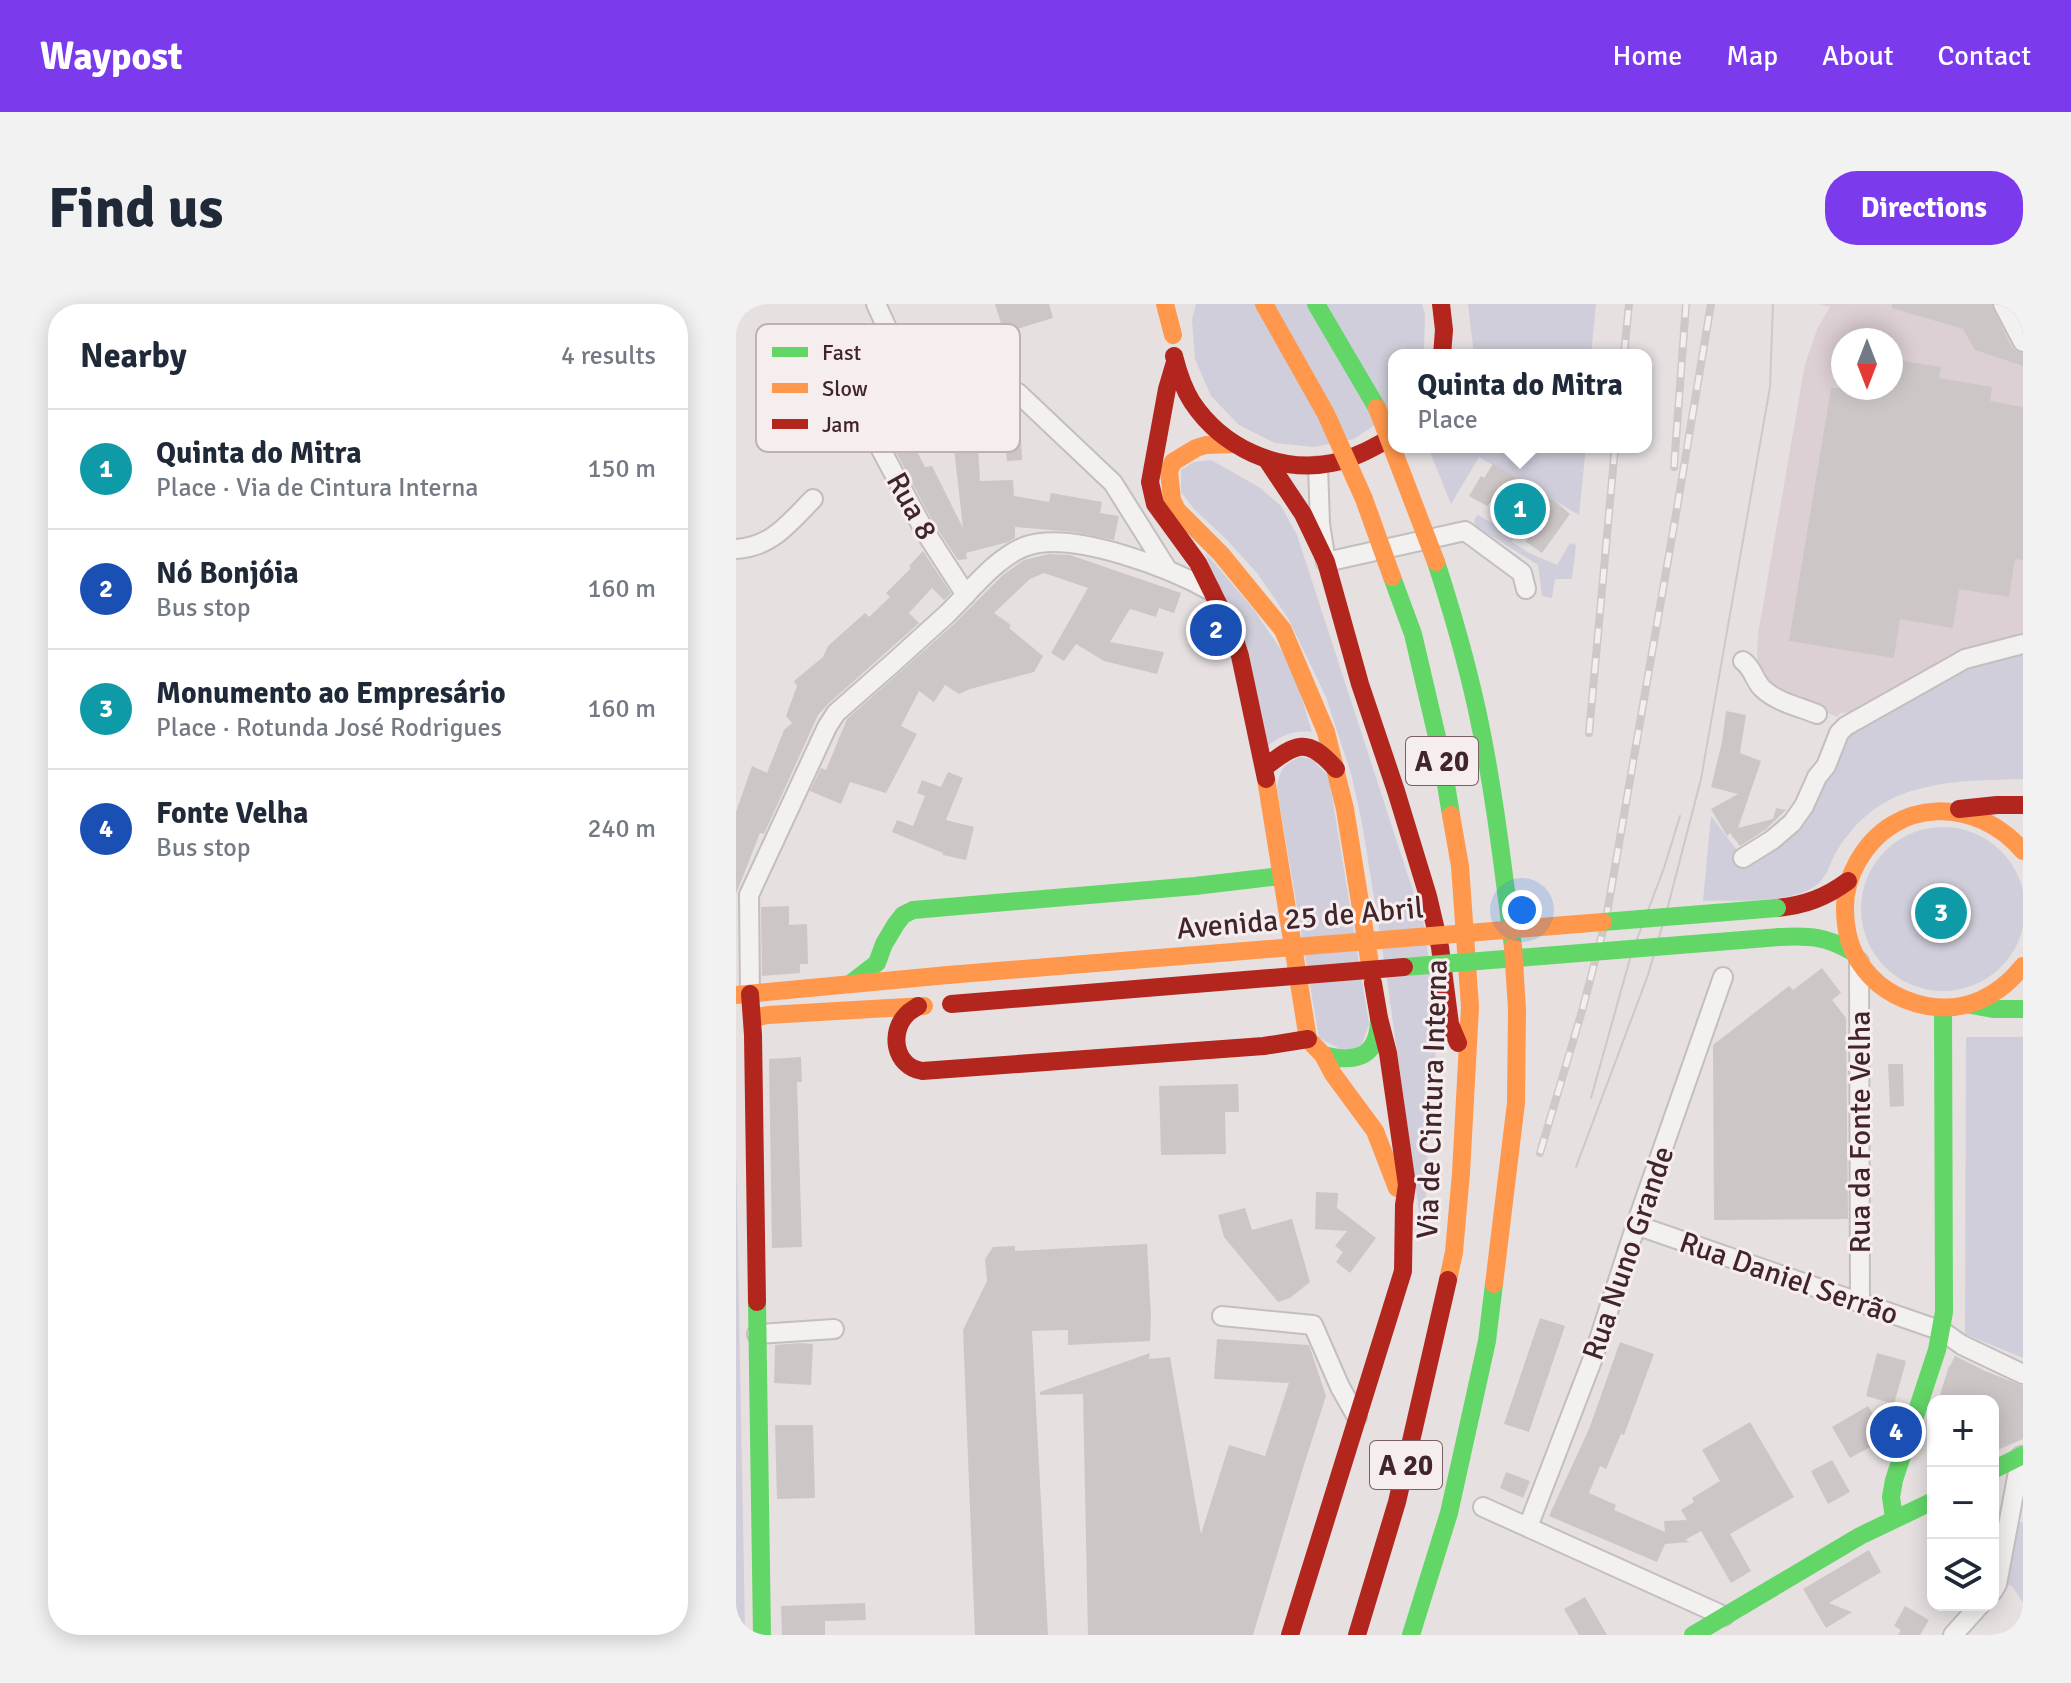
<!DOCTYPE html>
<meta charset="utf-8">
<style>
:root{--surface:#fff;--page:#f2f2f3;--text:#1f2937;--muted:#747a83;--line:#e0e1e3;--accent:#7c3aed}
body{margin:0;font-family:Signika,sans-serif;background:var(--page);color:var(--text)}
.controls{position:absolute;right:24px;bottom:24px;display:grid;overflow:hidden;border-radius:16px;box-shadow:0 4px 20px #0003}
.controls button{width:72px;height:72px;display:grid;place-items:center;padding:0;border:0;border-bottom:2px solid var(--line);background:var(--surface);color:var(--text);font:40px sans-serif}
.compass{position:absolute;left:1095px;top:24px;width:72px;height:72px;border-radius:50%;background:var(--surface);box-shadow:0 4px 20px #0003;rotate:180deg}
.you{position:absolute;left:786px;top:606px;width:28px;height:28px;margin:-20px;border:6px solid #fff;border-radius:50%;background:#1a73e8;box-shadow:0 0 0 12px #1a73e833}
.badge{display:grid;place-items:center;width:52px;height:52px;border-radius:50%;background:var(--accent);color:#fff;font-size:26px;font-weight:700}
.pin{position:absolute;translate:-50% -50%;border:4px solid #fff;box-shadow:0 2px 8px #0006}
.popup{position:absolute;left:652px;top:45px;width:264px;height:104px;box-sizing:border-box;display:grid;place-content:center;border-radius:16px;background:var(--surface);filter:drop-shadow(0 2px 6px #0005);font-size:26px;white-space:nowrap;color:var(--muted)}
.popup b{font-size:30px;color:var(--text)}
.popup::after{content:'';position:absolute;left:50%;top:100%;margin-left:-16px;border:16px solid transparent;border-top-color:var(--surface)}
.list{margin:0;padding:0;list-style:none}
h2{display:flex;justify-content:space-between;align-items:center;height:104px;margin:0;padding:0 32px;font-size:34px}
h2 small{font-size:26px;font-weight:400;color:var(--muted)}
.list li{display:grid;grid-template-columns:52px 1fr auto;gap:24px;align-items:center;box-sizing:border-box;height:120px;padding:0 32px;border-top:2px solid var(--line)}
.list b{display:block;font-size:30px;white-space:nowrap}
.list p{margin:0;font-size:26px;white-space:nowrap;color:var(--muted)}
.list em{font-size:26px;font-style:normal;color:var(--muted)}
.icon{flex:none;width:44px;height:44px;fill:none;stroke:currentColor;stroke-width:2;stroke-linecap:round;stroke-linejoin:round}
.map{position:relative;flex:none;width:1287px;height:1331px;overflow:hidden;border-radius:32px}
header{display:flex;align-items:center;gap:48px;box-sizing:border-box;height:112px;padding:0 40px;background:var(--accent);color:#fff}
header strong{font-size:38px}
nav{display:flex;gap:44px;margin-inline-start:auto;font-size:28px}
.intro{display:flex;align-items:center;justify-content:space-between;box-sizing:border-box;height:192px;padding:0 48px}
h1{margin:0;font-size:56px}
.button{padding:20px 36px;border-radius:32px;background:var(--accent);color:#fff;font-size:28px;font-weight:700}
main{display:flex;gap:48px;padding:0 48px}
aside{flex:1;background:var(--surface);border-radius:32px;box-shadow:0 4px 20px #0003}
.map>svg:first-child{display:block}
.built{fill:#ddd0d4;fill-rule:evenodd}
.green{fill:#d0ceda}
.building{fill:#cdc6c7}
.lines{fill:none;stroke-linecap:round;stroke-linejoin:round}
.street-casing{stroke:#c4bebf;stroke-width:22}
.street{stroke:#f3f0f0;stroke-width:18}
.fast{stroke:#63d668;stroke-width:18}
.slow{stroke:#ff974d;stroke-width:18}
.jam{stroke:#b3261e;stroke-width:18}
.tram{stroke:#cec8c9;stroke-width:2}
.rail-casing{stroke:#cec8c9;stroke-width:8}
.rail{stroke:#f6edef;stroke-width:5;stroke-dasharray:15;stroke-linecap:butt}
.fast-bridge{stroke:#63d668;stroke-width:18}
.slow-bridge{stroke:#ff974d;stroke-width:18}
.jam-bridge{stroke:#b3261e;stroke-width:18}
.labels{text-anchor:middle;stroke-width:6;stroke-linejoin:round;paint-order:stroke}
.shield{fill:#f6edef;stroke:#776165;stroke-width:2}
.shield-label{font-size:28px;font-weight:bold;fill:#41252a}
.street-label{font-size:30px;fill:#41252a;stroke:#f6edef}
.key{fill:#f6edef;stroke:#c0b1b4;stroke-width:2}
.key-label{font-size:22px;fill:#41252a}
</style>
<header>
<strong>Waypost</strong>
<nav><a>Home</a><a>Map</a><a>About</a><a>Contact</a></nav>
</header>
<div class="intro"><h1>Find us</h1><a class="button">Directions</a></div>
<main>
<aside>
<h2>Nearby<small>4 results</small></h2>
<ul class="list">
<li><span class="badge" style="background:#0f9aa8">1</span><div><b>Quinta do Mitra</b><p>Place · Via de Cintura Interna</p></div><em>150 m</em></li>
<li><span class="badge" style="background:#1a4fb4">2</span><div><b>Nó Bonjóia</b><p>Bus stop</p></div><em>160 m</em></li>
<li><span class="badge" style="background:#0f9aa8">3</span><div><b>Monumento ao Empresário</b><p>Place · Rotunda José Rodrigues</p></div><em>160 m</em></li>
<li><span class="badge" style="background:#1a4fb4">4</span><div><b>Fonte Velha</b><p>Bus stop</p></div><em>240 m</em></li>
</ul>
</aside>
<div class="map">
<svg width="1287" height="1331" viewBox="0 0 1287 1331">
<rect width="100%" height="100%" fill="#e6e0e1"/>
<path class="built" d="M 1084,0 L 1263,0 L 1287,47 L 1287,333 L 1119,408 L 1104,409 L 1102,413 L 1041,389 L 1023,370 L 1021,350 L 1022,330 L 1069,60 L 1082,23 L 1094,3 ZM 1107,36 L 1155,36 L 1155,84 L 1107,84 Z"/>
<path class="green" d="M 460,0 L 686,0 L 689,10 L 688,47 L 687,51 L 658,51 L 658,105 L 651,113 L 618,135 L 578,143 L 539,139 L 503,121 L 475,92 L 459,55 L 456,16 Z
M 732,0 L 860,0 L 855,51 L 738,51 Z
M 692,143 L 850,143 L 843,211 L 743,153 L 715,200 Z
M 475,156 L 523,183 L 545,202 L 561,231 L 688,621 L 700,710 L 699,780 L 689,787 L 692,830 L 689,915 L 684,915 L 651,675 L 626,519 L 616,473 L 590,393 L 552,314 L 521,269 L 490,235 L 458,205 L 445,188 L 445,166 L 458,158 Z
M 742,211 L 779,232 L 776,238 L 793,249 L 821,261 L 834,239 L 840,241 L 836,275 L 819,275 L 816,294 L 806,292 L 802,261 L 739,222 L 738,216 Z
M 469,248 L 518,306 L 556,362 L 576,428 C 559,426 545,431 532,442 Z
M 1287,347 L 1287,475 C 1224,477 1155,475 1113,530 C 1109,534 1105,539 1102,545 C 1093,559 1092,575 1076,584 C 1048,600 999,596 967,597 L 975,512 L 1007,554 L 1036,542 L 1069,518 L 1112,427 L 1244,355 Z
M 564,453 L 576,455 L 593,473 L 633,720 L 626,740 L 612,749 L 583,734 L 541,485 C 543,467 547,460 564,453 Z
M1125 605a82 82 0 1 1 164 0a82 82 0 1 1-164 0Z
M 1230,733 L 1287,733 L 1287,1054 L 1229,1030 Z
M 0,847 L 9,1324 L 0,1325 Z
M 1287,1218 L 1287,1299 L 1276,1282 L 1266,1279 L 1279,1219 Z"/>
<path class="building" d="M 259,0 L 313,0 L 317,14 L 268,29 Z
M 1156,0 L 1255,0 L 1276,44 L 1281,48 L 1287,50 L 1287,62 L 1239,46 L 1227,25 L 1156,4 Z
M 239,49 L 270,51 L 268,71 L 237,70 Z
M 1155,55 L 1205,63 L 1203,74 L 1256,83 L 1254,97 L 1287,103 L 1287,256 L 1279,255 L 1273,293 L 1223,285 L 1217,324 L 1164,315 L 1158,354 L 1053,337 L 1095,84 L 1155,84 Z
M 265,95 L 284,109 L 286,156 L 271,157 Z
M 166,107 L 170,116 L 172,130 L 189,163 L 196,162 L 227,224 L 218,144 L 242,143 L 244,177 L 277,176 L 278,192 L 313,198 L 315,189 L 366,198 L 364,209 L 383,212 L 378,236 L 338,228 L 279,223 L 279,234 L 272,238 L 230,249 L 231,255 L 222,256 L 198,220 L 146,122 L 151,114 Z
M 757,160 L 819,197 L 834,210 L 806,249 L 790,238 L 796,227 L 754,199 L 751,202 L 733,192 L 745,172 L 748,174 Z
M 187,247 L 215,289 L 208,296 L 196,284 L 173,309 L 183,319 L 92,400 L 82,411 L 28,530 L 24,529 L 0,590 L 0,508 L 16,462 L 31,469 L 48,426 L 56,419 L 50,412 L 61,382 L 58,377 L 87,353 L 92,342 L 129,309 L 133,313 L 154,293 L 150,289 L 175,264 L 173,262 Z
M 313,250 L 334,251 L 445,289 L 438,309 L 423,304 L 420,313 L 394,305 L 374,338 L 428,348 L 421,370 L 368,357 L 340,340 L 328,357 L 315,349 L 352,284 L 308,269 L 294,275 L 258,309 L 275,321 L 273,324 L 307,352 L 298,368 L 234,385 L 223,390 L 209,381 L 198,398 L 183,387 L 165,422 L 181,430 L 150,489 L 114,478 L 105,500 L 74,487 L 85,464 L 90,466 L 111,415 L 218,320 L 268,270 L 288,256 Z
M 990,407 L 1010,411 L 1004,449 L 1025,457 L 1002,524 L 1037,515 L 1040,504 L 1050,506 L 1029,526 L 1004,542 L 994,529 L 991,532 L 975,505 L 1002,490 L 975,483 L 986,438 Z
M 212,468 L 227,474 L 210,516 L 238,523 L 230,556 L 207,551 L 207,549 L 156,528 L 161,516 L 177,522 L 189,492 L 181,489 L 186,476 L 205,483 Z
M 53,602 L 53,621 L 71,620 L 72,660 L 64,660 L 64,669 L 26,672 L 25,603 Z
M 1086,664 L 1105,689 L 1096,696 L 1110,714 L 1112,915 L 978,916 L 977,741 L 1053,682 L 1057,686 Z
M 65,753 L 66,778 L 61,778 L 66,943 L 36,944 L 33,755 Z
M 1152,760 L 1167,760 L 1168,802 L 1154,803 Z
M 502,780 L 503,808 L 489,808 L 490,850 L 425,851 L 423,782 Z
M 580,888 L 602,889 L 601,904 L 640,934 L 614,969 L 600,958 L 607,948 L 599,942 L 611,927 L 579,925 Z
M 509,904 L 516,926 L 556,915 L 574,978 L 554,994 L 542,998 L 488,933 L 482,911 Z
M 411,940 L 415,1012 L 414,1037 L 332,1041 L 332,1026 L 296,1027 L 312,1331 L 239,1331 L 227,1026 L 251,977 L 249,955 L 257,943 L 279,942 L 279,947 Z
M 804,1014 L 829,1022 L 793,1128 L 768,1120 Z
M 481,1035 L 573,1041 L 590,1092 L 567,1164 L 517,1331 L 352,1331 L 347,1090 L 304,1091 L 304,1088 L 414,1049 L 413,1055 L 434,1053 L 465,1230 L 493,1141 L 529,1152 L 553,1079 L 478,1075 Z
M 884,1038 L 918,1050 L 888,1131 L 885,1130 L 870,1165 L 864,1162 L 853,1189 L 880,1201 L 878,1206 L 929,1228 L 928,1217 L 951,1216 L 945,1206 L 958,1198 L 956,1194 L 984,1177 L 966,1146 L 1014,1118 L 1058,1193 L 994,1230 L 1015,1267 L 995,1279 L 965,1227 L 949,1236 L 954,1238 L 929,1240 L 921,1258 L 813,1212 L 853,1125 Z
M 64,1039 L 77,1040 L 75,1081 L 38,1079 L 39,1041 Z
M 1141,1049 L 1170,1057 L 1158,1100 L 1130,1092 Z
M 1219,1052 L 1249,1067 L 1287,1082 L 1287,1135 L 1257,1148 L 1257,1097 L 1202,1097 L 1213,1062 L 1214,1062 Z
M 1132,1102 L 1151,1134 L 1114,1154 L 1096,1123 Z
M 39,1121 L 77,1121 L 79,1194 L 41,1195 Z
M 1096,1156 L 1114,1188 L 1092,1200 L 1075,1167 Z
M 770,1168 L 794,1177 L 787,1194 L 764,1184 Z
M 1133,1246 L 1145,1268 L 1093,1299 L 1116,1308 L 1090,1324 L 1067,1285 Z
M 849,1293 L 871,1331 L 843,1331 L 828,1305 Z
M 129,1299 L 130,1316 L 89,1317 L 89,1331 L 46,1331 L 45,1302 Z
M 1169,1302 L 1193,1316 L 1184,1331 L 1162,1331 L 1165,1326 L 1158,1322 Z"/>
<g class="lines">
<g class="street-casing">
<path id="street" d="M 140,0 L 151,24 L 168,73 L 173,78 L 185,83 L 260,82 L 272,84 L 282,89 L 377,179 L 431,265
M 1267,0 L 1287,38
M 168,73 C 160,90 135,108 133,123 L 188,226 L 230,291
M 582,162 L 584,220 L 590,258 L 729,227 L 786,269 L 790,285
M 0,245 C 36,243 53,219 77,195
M 1007,357 C 1017,364 1018,376 1026,384 C 1040,398 1064,403 1081,410
M 1007,554 L 1036,536 L 1056,519 L 1068,502 L 1081,473 L 1090,462 L 1103,429 L 1110,422 L 1229,355 L 1287,340
M 1123,658 L 1124,998
M 14,690 L 13,591 L 91,423 L 100,409 C 137,377 174,344 210,311 C 233,289 263,249 294,241 C 340,228 434,264 475,287
M 900,921 L 1206,1027 L 1226,1041 L 1287,1070
M 486,1012 L 577,1021 L 604,1083 L 621,1113
M 21,1030 L 98,1025
M 747,1203 L 988,1312
M 792,1223 L 857,1054 L 900,921 L 987,673
M 1257,1287 L 1261,1280 L 1285,1152
M 1217,1331 L 1244,1301"/>
</g>
<use href="#street" class="street"/>
<path class="fast" d="M 580,0 L 641,104
M 700,258 C 716,307 730,356 741,406 C 758,484 767,564 777,643
M 656,273 L 677,330 L 705,450 L 715,511
M 1044,633 C 1074,631 1091,633 1117,648
M 114,680 L 141,659 L 148,640 L 160,620 L 167,611 L 177,606 L 459,582 L 545,572
M 1235,701 L 1257,705 L 1287,705
M 587,751 C 621,760 643,752 643,714
M 21,998 L 26,1331
M 1257,1166 L 1287,1151
M 1158,1214 L 1155,1193 L 1158,1176 L 1201,1046 L 1208,1008 L 1207,704
M 957,1331 L 1124,1232 L 1197,1197"/>
<path class="slow" d="M 429,0 L 437,31
M 498,140 L 470,141 L 460,144 L 437,158 L 433,167 L 436,196 L 441,206 L 485,250 L 547,326 L 590,428 L 609,505 L 637,679
M 530,475 L 572,735 L 587,751 L 597,770 L 639,827 L 661,884
M 1287,547 C 1241,493 1159,492 1122,557 C 1114,571 1109,587 1109,603 C 1109,622 1112,640 1122,656 C 1138,682 1161,696 1191,702 C 1230,709 1263,692 1287,662
M 0,691 L 212,671
M 16,714 L 32,711 L 188,702
M 712,976 L 718,948 L 725,869 L 734,703 L 724,562 L 715,511"/>
<path class="jam" d="M 705,0 L 708,26 L 706,51
M 438,52 C 442,68 447,84 456,98 C 486,143 542,170 596,159 C 618,155 638,143 658,132
M 439,58 L 431,85 L 414,178 L 419,200 L 462,259 L 497,330 L 504,352 L 530,475
M 531,156 L 567,210 L 590,258 L 624,380 L 660,487 L 692,592 L 704,643 L 714,720 L 722,739
M 528,464 C 560,439 571,432 600,465
M 1223,505 L 1261,501 L 1287,501
M 1041,604 C 1069,601 1089,594 1112,577
M 14,690 L 17,731 L 21,998
M 182,702 C 178,705 174,707 171,710 C 153,728 158,762 186,767 L 528,742 L 572,735
M 554,1331 L 667,967 L 668,901 L 671,881 L 652,749 L 643,714 L 637,679
M 621,1331 L 661,1198 L 712,976"/>
<path class="tram" d="M 855,794 L 895,651 L 928,564 L 944,512
M 840,863 L 912,671 L 932,602 L 965,475 L 1034,83 L 1037,0"/>
<g class="rail-casing">
<path id="rail" d="M 888,51 L 893,0
M 938,163 L 950,0
M 853,429 L 879,143
M 804,849 L 846,707 L 870,615 L 941,204 L 975,0"/>
</g>
<use href="#rail" class="rail"/>
<path class="fast-bridge" d="M 867,618 L 1041,604
M 668,663 L 1044,633
M 675,1331 L 713,1209 L 751,1037 L 758,980"/>
<path class="slow-bridge" d="M 528,0 L 590,110 L 628,195 L 656,273
M 641,104 L 700,258
M 212,671 L 867,618
M 758,980 L 780,799 L 781,705 L 777,643"/>
<path class="jam-bridge" d="M 215,700 L 668,663"/>
</g>
<g class="labels">
<g class="shield">
<rect x="670" y="433" width="72" height="48" rx="6"/>
<rect x="634" y="1137" width="72" height="48" rx="6"/>
</g>
<g class="shield-label">
<text x="706" y="467">A 20</text>
<text x="670" y="1171">A 20</text>
</g>
<g class="street-label">
<text transform="translate(176 202) rotate(61)" y="10">Rua 8</text>
<text transform="translate(564 614) rotate(-5)" y="10">Avenida 25 de Abril</text>
<text transform="translate(696 795) rotate(-88)" y="10">Via de Cintura Interna</text>
<text transform="translate(1124 828) rotate(-90)" y="10">Rua da Fonte Velha</text>
<text transform="translate(892 949) rotate(-71)" y="10">Rua Nuno Grande</text>
<text transform="translate(1053 974) rotate(19)" y="10">Rua Daniel Serrão</text>
</g>
</g>
<rect x="20" y="20" width="264" height="128" rx="12" class="key"/>
<rect x="36" y="43" width="36" height="10" fill="#63d668"/>
<rect x="36" y="79" width="36" height="10" fill="#ff974d"/>
<rect x="36" y="115" width="36" height="10" fill="#b3261e"/>
<g class="key-label">
<text x="86" y="56">Fast</text>
<text x="86" y="92">Slow</text>
<text x="86" y="128">Jam</text>
</g>
</svg>
<div class="controls">
<button>+</button>
<button>−</button>
<button><svg class="icon" aria-label="layers" viewBox="0 0 24 24"><path d="M12 4l9 5-9 5-9-5zM3 14l9 5 9-5"/></svg></button>
</div>
<svg class="compass" viewBox="-18 -18 36 36"><path d="M0-13l5 13h-10z" fill="#e53935"/><path d="M0 13l5-13h-10z" fill="#747a83"/></svg>
<div class="you"></div>
<div class="pin badge" style="left:784px;top:205px;background:#0f9aa8">1</div>
<div class="popup"><b>Quinta do Mitra</b>Place</div>
<div class="pin badge" style="left:480px;top:326px;background:#1a4fb4">2</div>
<div class="pin badge" style="left:1205px;top:609px;background:#0f9aa8">3</div>
<div class="pin badge" style="left:1160px;top:1128px;background:#1a4fb4">4</div>
</div>
</main>
